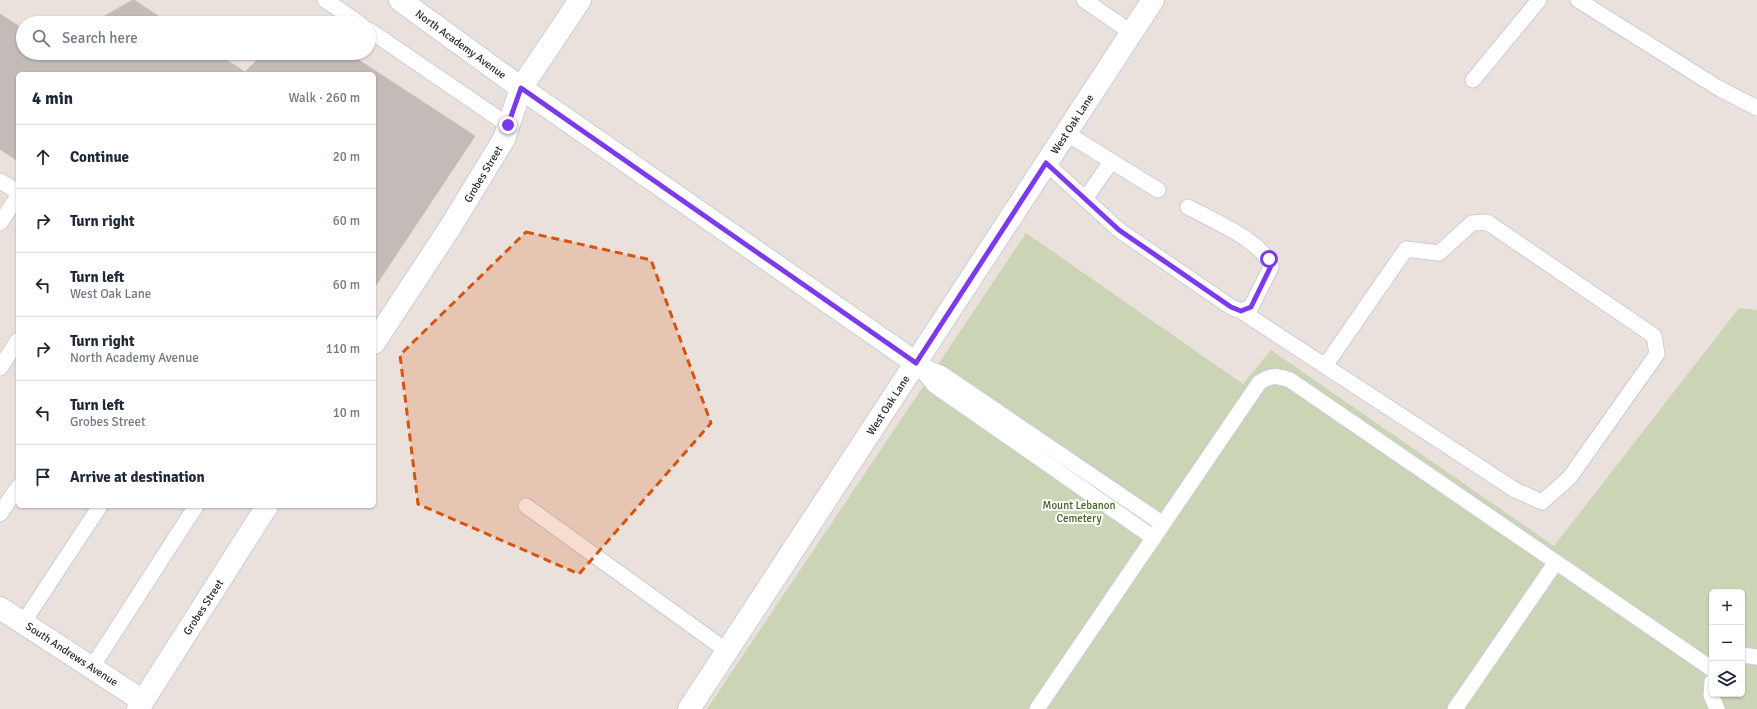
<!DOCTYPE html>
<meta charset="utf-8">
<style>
:root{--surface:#fff;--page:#f2f2f3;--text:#1f2937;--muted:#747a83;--line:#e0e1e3}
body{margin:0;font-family:Signika,sans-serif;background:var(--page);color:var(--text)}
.controls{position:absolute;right:12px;bottom:12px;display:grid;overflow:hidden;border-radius:6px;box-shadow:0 1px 3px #0004}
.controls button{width:36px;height:36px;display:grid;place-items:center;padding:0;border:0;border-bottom:1px solid var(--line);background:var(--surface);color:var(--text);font:20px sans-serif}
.stop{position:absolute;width:12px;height:12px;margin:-9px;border:3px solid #7c3aed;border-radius:50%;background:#fff}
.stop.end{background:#7c3aed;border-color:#fff;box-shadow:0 1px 4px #0008}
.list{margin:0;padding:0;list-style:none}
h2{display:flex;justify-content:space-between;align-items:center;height:52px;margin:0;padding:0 16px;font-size:17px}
h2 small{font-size:13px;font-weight:400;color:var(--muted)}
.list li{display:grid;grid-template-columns:26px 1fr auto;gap:12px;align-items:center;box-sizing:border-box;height:64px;padding:0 16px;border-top:1px solid var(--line)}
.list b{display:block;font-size:15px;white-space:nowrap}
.list p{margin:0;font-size:13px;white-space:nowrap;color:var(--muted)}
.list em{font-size:13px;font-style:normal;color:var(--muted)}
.icon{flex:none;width:22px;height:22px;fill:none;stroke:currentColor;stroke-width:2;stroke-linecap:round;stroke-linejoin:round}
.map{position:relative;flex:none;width:1757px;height:709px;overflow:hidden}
.search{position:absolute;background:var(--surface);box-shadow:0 1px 3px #0004;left:16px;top:16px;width:360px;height:44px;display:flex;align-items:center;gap:10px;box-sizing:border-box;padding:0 14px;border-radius:22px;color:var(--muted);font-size:15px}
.panel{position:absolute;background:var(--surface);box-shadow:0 1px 3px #0004;left:16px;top:72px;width:360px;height:436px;border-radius:6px}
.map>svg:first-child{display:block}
.cemetery{fill:#cbd4b4;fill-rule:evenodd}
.building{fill:#c4bbb9;stroke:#c6bdb6}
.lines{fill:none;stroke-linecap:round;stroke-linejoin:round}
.lane-casing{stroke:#c7ced7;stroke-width:17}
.street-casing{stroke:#c7ced7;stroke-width:24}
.secondary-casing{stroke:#c7ced7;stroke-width:24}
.lane{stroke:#fff;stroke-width:15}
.street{stroke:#fff;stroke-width:22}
.secondary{stroke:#fff;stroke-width:22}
.route{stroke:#7c3aed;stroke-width:5}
.marked{fill:#d5540f;fill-opacity:0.2;stroke:#d5540f;stroke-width:3;stroke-dasharray:8 5;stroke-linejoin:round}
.labels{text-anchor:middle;stroke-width:4;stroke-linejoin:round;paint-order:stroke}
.street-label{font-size:11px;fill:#2a2a2a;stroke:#fff}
.park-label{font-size:11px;fill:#3c641d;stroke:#fff}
</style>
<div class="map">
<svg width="1757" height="709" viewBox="0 0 1757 709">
<rect width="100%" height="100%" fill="#ebe1dc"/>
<path class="cemetery" d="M 1026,233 L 1243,384 L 1271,350 L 1554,546 L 1739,308 L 1757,310 L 1757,709 L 707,709 ZM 1712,592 L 1742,592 L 1742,694 L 1712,694 Z"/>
<path class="building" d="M 134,0 L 169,23 L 92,23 L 133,0 Z
M 0,14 L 23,29 L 23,53 L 61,54 L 62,53 L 216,53 L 245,72 L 264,53 L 348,53 L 475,136 L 374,288 L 374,74 L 18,74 L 18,161 L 0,149 Z"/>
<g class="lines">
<g class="lane-casing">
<path id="lane" d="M 325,0 L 359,23
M 1084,0 L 1132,33
M 1578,0 L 1720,89 L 1757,108
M 369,30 L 508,125
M 1473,80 L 1539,0
M 1066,133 L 1158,190
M 1046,163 L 1119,230 L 1231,307 L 1241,311 L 1515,490 L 1542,502 L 1570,477 L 1657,354 L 1654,336 L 1487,222 L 1472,223 L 1439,253 L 1406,249 L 1325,366
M 0,181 L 18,192
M 1085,199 L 1111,162
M 1188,207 C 1211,220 1264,241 1271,267 L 1251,307 L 1241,311
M 0,223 L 18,196
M 916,363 L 934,385 L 1154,538
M 918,364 L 942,374 L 1163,524
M 0,368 L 18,340
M 526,506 L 727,651
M 0,514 L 18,487
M 23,623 L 100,506
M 1742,655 L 1757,657
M 92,667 L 196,506
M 1712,682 L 1711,695 L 1717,709
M 1037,709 L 1259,383 C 1271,374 1277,376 1290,380 L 1712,669
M 1455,709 L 1556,562"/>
</g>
<g class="street-casing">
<path id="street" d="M 400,0 L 521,88 L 916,363
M 374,343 L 451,226 L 504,139 L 521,88 L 580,0
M 0,608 L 143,701
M 138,709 L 267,506"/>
</g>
<g class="secondary-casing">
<path id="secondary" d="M 689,709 L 1153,0"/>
</g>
<use href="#lane" class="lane"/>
<use href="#street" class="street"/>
<use href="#secondary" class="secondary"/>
</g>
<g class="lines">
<path class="route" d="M 508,125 L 521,88 L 916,363 L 1046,163 L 1119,230 L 1231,307 L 1241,311 L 1251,307 L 1271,266 L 1269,259"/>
</g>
<path class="marked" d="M 526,232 L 651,260 L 711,423 L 579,574 L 418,504 L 400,355 Z"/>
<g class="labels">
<g class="street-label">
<text transform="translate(461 44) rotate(36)" y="4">North Academy Avenue</text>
<text transform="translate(1072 124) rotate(-57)" y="4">West Oak Lane</text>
<text transform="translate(483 174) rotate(-59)" y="4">Grobes Street</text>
<text transform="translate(888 405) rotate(-57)" y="4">West Oak Lane</text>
<text transform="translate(203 607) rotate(-57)" y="4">Grobes Street</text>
<text transform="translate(72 654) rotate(33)" y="4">South Andrews Avenue</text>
</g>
<g class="park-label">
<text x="1079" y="509">Mount Lebanon<tspan x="1079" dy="13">Cemetery</tspan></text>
</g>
</g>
</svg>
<div class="controls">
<button>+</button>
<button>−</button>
<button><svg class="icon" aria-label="layers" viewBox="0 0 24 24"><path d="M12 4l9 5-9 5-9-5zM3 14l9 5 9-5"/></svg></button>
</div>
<div class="stop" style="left:1269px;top:259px"></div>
<div class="stop end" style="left:508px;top:125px"></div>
<div class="search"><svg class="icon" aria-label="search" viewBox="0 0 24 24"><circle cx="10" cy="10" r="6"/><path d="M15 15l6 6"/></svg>Search here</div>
<section class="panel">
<h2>4 min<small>Walk · 260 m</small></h2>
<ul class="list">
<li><svg class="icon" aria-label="ahead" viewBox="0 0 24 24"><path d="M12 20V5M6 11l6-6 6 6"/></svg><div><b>Continue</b></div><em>20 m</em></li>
<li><svg class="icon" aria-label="right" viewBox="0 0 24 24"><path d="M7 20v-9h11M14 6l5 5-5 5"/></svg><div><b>Turn right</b></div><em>60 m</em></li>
<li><svg class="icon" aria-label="left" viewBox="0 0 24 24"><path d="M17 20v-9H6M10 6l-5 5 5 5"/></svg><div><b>Turn left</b><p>West Oak Lane</p></div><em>60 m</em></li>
<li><svg class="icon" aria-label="right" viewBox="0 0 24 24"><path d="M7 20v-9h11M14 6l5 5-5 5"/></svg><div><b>Turn right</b><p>North Academy Avenue</p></div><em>110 m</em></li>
<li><svg class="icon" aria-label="left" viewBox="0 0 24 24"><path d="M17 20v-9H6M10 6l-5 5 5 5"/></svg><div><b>Turn left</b><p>Grobes Street</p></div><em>10 m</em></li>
<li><svg class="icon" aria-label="arrive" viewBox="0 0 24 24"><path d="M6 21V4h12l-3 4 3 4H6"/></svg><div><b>Arrive at destination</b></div></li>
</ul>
</section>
</div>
